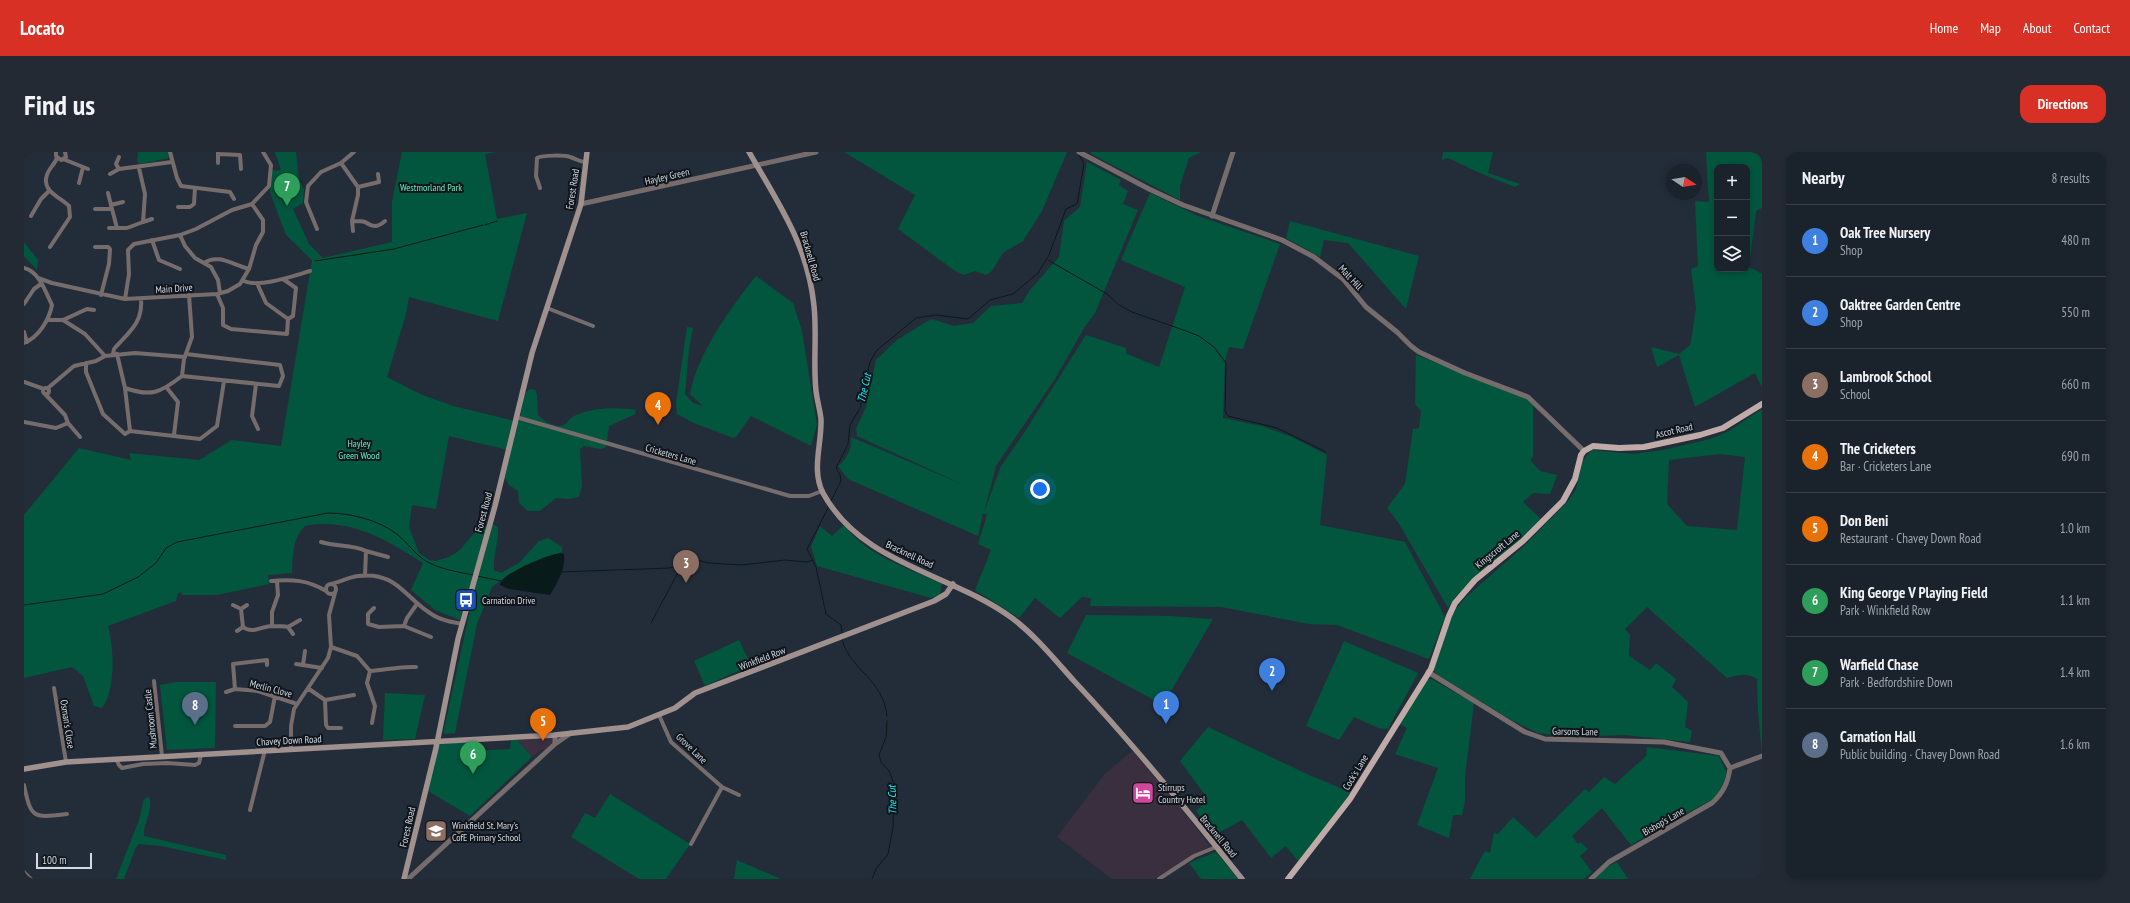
<!DOCTYPE html>
<meta charset="utf-8">
<style>
:root{--surface:#1a222c;--page:#232a34;--text:#f1f3f6;--muted:#9fa4a9;--line:#383f48;--accent:#d93025}
body{margin:0;font-family:"PT Sans Narrow",sans-serif;background:var(--page);color:var(--text)}
.controls{position:absolute;right:12px;top:12px;display:grid;overflow:hidden;border-radius:8px;box-shadow:0 2px 6px #0003}
.controls button{width:36px;height:36px;display:grid;place-items:center;padding:0;border:0;border-bottom:1px solid var(--line);background:var(--surface);color:var(--text);font:20px sans-serif}
.compass{position:absolute;left:1642px;top:12px;width:36px;height:36px;border-radius:50%;background:var(--surface);box-shadow:0 2px 6px #0003;rotate:102deg}
.scale{position:absolute;left:12px;bottom:10px;width:56px;box-sizing:border-box;padding-left:4px;border:2px solid #d4dae3;border-top:0;font-size:11px;line-height:14px;white-space:nowrap;color:#d4dae3;-webkit-text-stroke:3px #10151b;paint-order:stroke}
.you{position:absolute;left:1016px;top:337px;width:14px;height:14px;margin:-10px;border:3px solid #fff;border-radius:50%;background:#1a73e8;box-shadow:0 0 0 6px #1a73e833}
.badge{display:grid;place-items:center;width:26px;height:26px;border-radius:50%;background:var(--accent);color:#fff;font-size:13px;font-weight:700}
.pin{position:absolute;translate:-50% -33px;filter:drop-shadow(0 1px 2px #0008)}
.pin::after{content:'';position:absolute;top:21px;width:14px;height:12px;background:inherit;clip-path:polygon(0 0,100% 0,50% 100%)}
.list{margin:0;padding:0;list-style:none}
h2{display:flex;justify-content:space-between;align-items:center;height:52px;margin:0;padding:0 16px;font-size:17px}
h2 small{font-size:13px;font-weight:400;color:var(--muted)}
.list li{display:grid;grid-template-columns:26px 1fr auto;gap:12px;align-items:center;box-sizing:border-box;height:72px;padding:0 16px;border-top:1px solid var(--line)}
.list b{display:block;font-size:15px;white-space:nowrap}
.list p{margin:0;font-size:13px;white-space:nowrap;color:var(--muted)}
.list em{font-size:13px;font-style:normal;color:var(--muted)}
.icon{flex:none;width:22px;height:22px;fill:none;stroke:currentColor;stroke-width:2;stroke-linecap:round;stroke-linejoin:round}
.map{position:relative;flex:none;width:1738px;height:727px;overflow:hidden;border-radius:12px}
header{display:flex;align-items:center;gap:24px;box-sizing:border-box;height:56px;padding:0 20px;background:var(--accent);color:#fff}
header strong{font-size:19px}
nav{display:flex;gap:22px;margin-inline-start:auto;font-size:14px}
.intro{display:flex;align-items:center;justify-content:space-between;box-sizing:border-box;height:96px;padding:0 24px}
h1{margin:0;font-size:28px}
.button{padding:10px 18px;border-radius:12px;background:var(--accent);color:#fff;font-size:14px;font-weight:700}
main{display:flex;gap:24px;padding:0 24px}
aside{flex:1;background:var(--surface);border-radius:12px;box-shadow:0 2px 6px #0003}
.map>svg:first-child{display:block}
.commercial{fill:#3a2f3e}
.green{fill:#02563d;fill-rule:evenodd}
.water{fill:#081a1a}
.lines{fill:none;stroke-linecap:round;stroke-linejoin:round}
.stream{stroke:#081a1a;stroke-width:1}
.minor{stroke:#766c6b;stroke-width:4}
.tertiary{stroke:#766c6b;stroke-width:5}
.secondary{stroke:#a0908e;stroke-width:5.5}
.primary{stroke:#c0aba9;stroke-width:6}
.labels{text-anchor:middle;stroke-width:4;stroke-linejoin:round;paint-order:stroke}
.street-label{font-size:10px;fill:#d4dae3;stroke:#10151b}
.park-label{font-size:10px;fill:#63f4bd;stroke:#10151b}
.poi-label{font-size:10px;fill:#d4dae3;stroke:#10151b;text-anchor:start}
.water-label{font-size:11px;font-style:italic;fill:#15f5fb;stroke:#10151b}
</style>
<header>
<strong>Locato</strong>
<nav><a>Home</a><a>Map</a><a>About</a><a>Contact</a></nav>
</header>
<div class="intro"><h1>Find us</h1><a class="button">Directions</a></div>
<main>
<div class="map">
<svg width="1738" height="727" viewBox="0 0 1738 727">
<rect width="100%" height="100%" fill="#232d3a"/>
<path class="commercial" d="M 529,585 L 530,590 L 521,598 L 519,597 L 508,605 L 493,588 Z
M 1108,599 L 1146,642 L 1186,694 L 1131,727 L 1088,727 L 1033,685 L 1080,623 Z"/>
<path class="green" d="M 114,0 L 144,0 L 145,6 L 116,12 L 113,10 Z
M 251,0 L 272,0 L 275,29 L 280,37 L 279,51 L 269,57 L 285,92 L 299,106 L 368,90 L 368,50 L 378,0 L 472,0 L 461,2 L 473,67 L 503,61 L 474,169 L 385,145 L 382,162 L 363,225 L 396,242 L 429,254 L 495,270 L 501,241 L 506,237 L 511,238 L 513,243 L 514,263 C 519,268 527,274 536,274 C 543,274 544,267 550,264 C 570,255 591,255 612,258 L 611,262 L 585,274 L 582,295 L 577,297 L 560,294 L 556,297 L 558,334 L 555,345 L 544,347 L 532,346 L 516,359 L 504,359 L 495,351 L 494,339 L 485,333 L 481,326 L 486,303 L 484,298 L 425,284 L 412,357 L 388,353 L 385,375 L 395,401 L 405,408 L 412,409 L 425,405 L 436,398 L 456,374 L 470,373 L 474,375 C 475,389 469,402 470,418 L 477,421 L 495,411 L 515,389 L 524,386 L 538,395 L 538,400 L 485,422 L 468,435 L 453,472 L 431,581 L 419,582 L 448,449 L 442,447 L 436,468 L 411,458 L 387,438 L 399,411 C 363,388 325,365 281,374 C 268,387 269,404 268,421 L 244,423 L 245,432 L 193,443 L 158,443 L 157,440 L 154,441 L 152,449 L 84,474 C 90,495 92,538 78,556 L 70,554 L 59,524 L 48,515 L 0,526 L 0,363 L 55,296 L 107,308 L 105,301 L 175,308 L 208,288 L 257,294 L 288,108 L 262,83 L 246,40 L 248,19 L 257,18 Z
M 820,0 L 1043,0 L 1018,59 L 999,89 L 979,101 L 967,120 L 962,123 L 951,119 L 940,123 L 931,119 L 874,77 L 891,43 Z
M 1066,0 L 1177,0 L 1165,6 L 1156,34 L 1156,48 L 1069,3 Z
M 1419,0 L 1469,0 L 1464,21 L 1496,32 L 1491,35 L 1458,22 L 1424,6 L 1418,8 Z
M 1682,0 L 1738,0 L 1738,56 L 1732,59 L 1725,115 L 1738,122 L 1738,236 L 1731,221 L 1671,255 L 1655,203 L 1633,215 L 1627,195 L 1655,202 L 1666,193 L 1667,189 L 1672,156 L 1667,117 L 1674,114 L 1671,49 L 1685,50 ZM 1693,15 L 1723,15 L 1723,117 L 1693,117 Z
M 1063,10 L 1097,28 L 1095,33 L 1104,39 L 1099,52 L 1114,58 L 1071,161 L 1060,176 L 1031,227 L 972,314 L 960,360 L 977,314 L 1000,281 L 1062,183 L 1102,196 L 1103,202 L 1135,215 L 1161,135 L 1097,108 L 1126,41 L 1174,64 L 1256,92 L 1219,197 L 1205,195 L 1201,209 L 1199,266 L 1238,274 L 1268,285 L 1303,303 L 1296,373 L 1381,390 L 1421,465 L 1405,507 L 1313,473 L 1285,472 L 1197,455 L 1066,454 L 1067,446 L 1058,445 L 1036,466 L 1011,446 L 995,466 L 951,438 L 967,398 L 954,392 L 963,363 L 959,361 L 954,384 L 824,327 L 814,314 C 823,307 828,297 827,285 L 940,333 L 833,284 L 832,277 L 842,255 L 852,208 L 873,188 L 907,167 L 930,174 L 949,171 L 967,154 L 998,151 L 1006,138 L 1035,105 L 1040,69 L 1056,55 Z
M 1266,69 L 1395,104 L 1382,157 L 1324,91 L 1300,88 L 1296,105 L 1262,86 Z
M 0,90 L 14,108 L 13,118 L 0,104 Z
M 732,124 L 769,151 L 778,179 L 793,273 L 787,294 L 727,264 L 712,285 L 709,286 L 670,271 L 653,262 L 652,251 L 663,175 L 669,176 L 665,197 L 661,242 L 669,251 L 679,254 L 666,242 C 674,200 706,157 732,124 Z
M 1392,203 L 1502,245 L 1509,250 L 1509,305 L 1506,308 L 1516,319 L 1533,323 L 1526,342 L 1509,341 L 1499,350 L 1518,368 L 1432,444 L 1424,456 L 1374,370 L 1363,356 L 1381,332 L 1389,277 L 1395,276 L 1397,259 L 1391,252 Z
M 1738,257 L 1738,602 L 1734,560 L 1733,527 C 1723,520 1715,523 1703,526 L 1623,455 L 1601,477 L 1606,483 L 1605,504 L 1626,518 L 1632,511 L 1652,527 L 1648,535 L 1664,550 L 1661,575 L 1668,579 L 1666,590 L 1600,583 L 1548,585 L 1514,581 L 1487,568 L 1414,523 L 1410,519 L 1411,515 L 1424,475 L 1432,457 L 1441,446 L 1499,395 L 1545,348 L 1552,337 L 1559,309 L 1567,298 L 1610,302 L 1639,298 L 1686,287 L 1705,279 ZM 1695,302 L 1721,305 L 1713,378 L 1663,374 L 1643,352 L 1645,308 Z
M 820,373 C 843,404 884,416 918,432 L 916,443 L 907,446 L 793,414 L 787,395 L 796,374 L 808,384 Z
M 1062,463 L 1146,464 L 1189,467 L 1139,553 L 1043,501 Z
M 715,488 L 727,513 L 681,534 L 670,509 Z
M 1320,489 L 1394,521 L 1364,577 L 1354,576 L 1330,565 L 1315,588 L 1282,574 Z
M 1407,527 L 1450,551 L 1441,624 L 1441,649 L 1438,663 L 1429,663 L 1425,686 L 1393,673 L 1414,616 L 1371,602 L 1383,576 L 1376,572 L 1403,528 Z
M 152,530 L 192,530 L 191,596 L 143,598 L 136,533 Z
M 361,541 L 401,543 L 391,587 L 359,588 Z
M 1184,575 L 1285,623 L 1326,640 L 1321,650 L 1274,709 L 1262,694 L 1247,706 L 1218,668 L 1191,683 L 1172,659 L 1184,647 L 1156,609 Z
M 487,588 L 493,588 L 508,605 L 446,664 L 404,639 L 415,592 L 446,590 L 446,599 L 486,597 Z
M 1623,595 L 1695,604 L 1703,621 L 1693,645 L 1633,677 L 1607,693 L 1578,656 L 1548,684 L 1554,692 L 1556,690 L 1564,697 L 1556,704 L 1568,720 L 1560,727 L 1446,727 L 1459,702 L 1462,699 L 1466,701 L 1470,681 L 1474,682 L 1489,665 L 1512,686 L 1561,637 L 1565,640 L 1580,625 L 1591,632 L 1622,604 Z
M 586,642 L 666,692 L 642,727 L 615,727 L 547,685 L 561,661 L 571,666 Z
M 125,645 C 130,658 119,671 120,684 L 202,703 L 202,708 L 137,694 L 115,692 L 111,697 L 100,727 L 92,727 L 115,668 L 120,647 Z
M 1192,700 L 1214,727 L 1177,727 L 1165,711 Z
M 713,708 L 757,727 L 710,727 Z
M 1593,710 L 1604,727 L 1569,727 L 1577,718 Z"/>
<path class="water" d="M 536,401 L 540,402 C 542,416 533,432 526,443 L 485,437 L 476,433 C 478,421 523,403 536,401 Z"/>
<g class="lines">
<path class="stream" d="M 461,73 L 473,69
M 1024,108 L 1083,142 L 1095,153 L 1108,160 L 1162,179 L 1175,184 L 1190,195 L 1202,211 L 1201,259 L 1204,264 L 1253,276 L 1302,300
M 291,109 L 370,97 L 459,73
M 807,349 L 817,329 L 816,323 L 812,316 L 824,292 L 826,273 L 836,256 L 846,210 L 852,199 L 892,166 L 912,163 L 944,167 L 966,148 L 989,142 L 1014,121 L 1025,103 L 1042,57 L 1053,52 L 1060,12 L 1055,3
M 805,354 L 783,397 L 792,415 L 802,462 L 817,473 L 818,481
M 537,420 L 646,416 L 673,408 L 685,411 L 717,413 L 761,408 L 783,410 L 789,408
M 453,424 L 477,429
M 0,453 L 79,442 L 114,425 L 132,411 L 142,396 L 153,390 L 304,361 C 327,361 355,368 374,383 C 383,390 390,401 400,408 C 415,417 433,420 450,423
M 627,471 L 658,413
M 818,487 C 825,517 860,528 863,564
M 848,727 L 852,717 L 864,702 L 869,676 L 870,632 L 865,619 L 857,610 L 855,603 L 862,585 L 863,569"/>
<path class="minor" d="M 32,0 L 32,4 L 37,8 L 42,5 L 41,0
M 146,0 L 153,26 L 157,34 L 206,40 L 210,47
M 194,2 L 216,3 L 217,17
M 95,5 L 92,12 L 95,17
M 39,7 L 64,17
M 194,11 L 194,0
M 317,11 L 334,35 L 334,43 L 328,69 C 332,69 338,69 341,70 C 349,75 353,76 361,69
M 86,22 L 95,17 L 148,10
M 55,31 L 59,15
M 334,35 L 355,30 L 354,22
M 516,36 L 512,24 L 513,6 C 519,3 541,3 546,5 C 553,7 555,10 562,10
M 84,41 L 88,57
M 87,53 L 99,50
M 154,55 L 166,55 L 170,52 L 171,36
M 71,57 L 88,57 L 93,76
M 7,64 L 17,47 L 25,39
M 328,69 L 329,79
M 119,70 L 128,67
M 85,76 L 103,76 L 119,70 L 121,42 L 115,16
M 293,77 L 282,50 L 284,34 L 297,20 L 317,11 L 330,0
M 156,83 L 161,94 L 171,106 L 187,115 L 194,128 L 196,141
M 128,88 L 135,108 L 156,117
M 26,95 L 46,65 L 45,54 C 36,45 17,39 23,23 C 25,16 31,12 33,6
M 71,95 L 84,95 L 86,97 L 85,112 L 77,143
M 180,111 C 194,101 209,113 225,117
M 0,116 C 15,119 22,141 28,153 C 25,168 15,185 0,191
M 14,126 L 28,131 L 101,147 L 193,142 L 204,139 L 216,132 L 225,117 L 232,93 L 239,80 L 239,68 L 228,52
M 259,127 L 272,136 L 269,164 L 264,167
M 220,129 C 235,136 269,124 286,119
M 193,142 L 199,156 L 199,173 L 207,177 L 263,182 L 264,167 L 242,151 L 233,131
M 101,147 L 105,122 L 104,98 L 110,92 L 156,83 L 172,77 L 208,58 L 228,52 L 245,34 L 247,13 L 239,0
M 0,152 L 10,137 L 17,132
M 523,156 L 569,174
M 25,168 L 39,168 L 61,182 L 81,204
M 39,168 L 63,157 L 70,158
M 0,180 L 3,190
M 89,202 L 90,197 C 105,180 119,171 117,147
M 93,202 L 101,236 L 106,279
M 62,211 L 62,220 L 79,262 L 101,282 L 106,279 L 176,287 L 193,274 L 200,229
M 158,224 L 255,234 L 259,224 L 256,213 L 162,202
M 0,230 L 20,237
M 232,232 L 228,264 L 234,277
M19 239a3 3 0 1 1 6 0a3 3 0 1 1-6 0Z
M 24,236 L 50,214 L 72,209 L 81,204 L 111,201 L 161,205
M 101,236 C 127,245 136,241 158,224 L 160,207 L 168,185 L 165,143
M 143,236 L 154,250 L 150,283
M 21,242 L 41,263 L 44,271
M 492,265 L 766,344 L 785,344 L 798,339
M 0,270 L 32,276 L 44,271 L 56,285
M 297,390 C 313,395 327,392 342,399 L 341,424
M 342,399 L 364,405
M 247,429 C 268,427 284,428 302,439
M302 437a5 5 0 1 1 10 0a5 5 0 1 1-10 0Z
M 307,432 C 316,430 325,425 334,424 C 374,419 381,447 409,463 C 418,469 428,470 438,472
M 209,453 L 217,457 L 223,453
M 350,456 L 344,462 L 344,472 L 355,475 L 380,474 L 407,485
M 217,457 L 219,475
M 248,474 L 248,460 L 254,443 L 253,429
M 380,474 L 383,466 L 393,452
M 213,479 L 219,475 C 228,482 236,475 247,474 C 253,474 259,474 264,475
M 269,482 L 264,475 L 276,468
M 307,495 L 333,504 L 346,519 L 343,531 L 351,554 L 348,571
M 272,512 L 298,516
M 243,513 L 243,508 L 209,512 L 211,537 L 234,539 L 273,552
M 279,513 L 281,499
M 346,519 C 362,518 376,514 392,515
M 130,529 L 138,604
M 30,536 L 42,610
M 285,537 L 301,548
M 202,540 L 211,537
M 635,563 L 647,590 L 698,635 L 715,643
M 211,574 L 241,574 L 246,570 L 251,544
M 317,576 L 304,576 L 302,573 L 301,548 L 330,543
M 267,597 L 267,574 L 270,557 L 304,506 L 307,495 L 305,463 L 311,441
M 92,607 L 95,613 L 98,616 L 119,612 L 143,611 L 171,613 L 175,611 L 177,603
M 0,633 C 7,667 9,666 43,662
M 226,658 L 241,598
M 667,692 L 698,635
M 1135,727 L 1170,704 L 1192,695"/>
<path class="tertiary" d="M 1055,0 L 1125,37 L 1159,53 L 1258,88 L 1290,105 L 1319,127 L 1342,155 L 1373,180 L 1387,194 L 1395,200 L 1441,221 L 1504,245 L 1560,299
M 557,52 L 792,0
M 1188,64 L 1209,0
M 1404,520 L 1501,580 L 1521,587 L 1640,590 L 1697,601 L 1706,616
M 531,592 L 547,581
M 1706,616 L 1738,604
M 0,721 L 6,727
M 384,727 L 531,592 L 531,583
M 1567,727 L 1585,710 L 1688,651 C 1699,641 1704,631 1706,616"/>
<path class="secondary" d="M 725,0 C 754,51 784,93 790,154 C 793,182 789,211 792,239 C 793,248 796,258 797,267 C 798,292 787,318 799,341 C 838,413 927,421 988,466 C 1012,484 1031,508 1051,530 C 1110,593 1165,660 1218,727
M 0,617 L 42,610 L 531,583 L 604,575 L 651,556 L 671,541 L 910,449 L 922,442 L 929,432
M 380,727 L 412,596 L 434,487 L 471,354 L 508,201 L 557,52 L 563,0"/>
<path class="primary" d="M 1264,727 L 1326,647 L 1407,517 L 1425,464 L 1431,451 L 1451,428 L 1499,389 L 1539,349 L 1551,327 L 1557,303 L 1560,299 L 1569,294 L 1595,296 L 1620,295 L 1676,283 L 1699,276 L 1738,252"/>
</g>
<defs>
<g id="bus-square" transform="scale(1.15)"><rect x="-9" y="-9" width="18" height="18" rx="4" fill="#1a4fb4" stroke="#10151b"/><path d="M-5-6H5V4H4V6H2V4H-2V6H-4V4H-5ZM-3.5-4V0h7V-4ZM-3.5 1.2v1.5H-2V1.2ZM2 1.2v1.5H3.5V1.2Z" fill="#fff"/></g>
<g id="hotel-square" transform="scale(1.15)"><rect x="-9" y="-9" width="18" height="18" rx="4" fill="#d1479c" stroke="#10151b"/><path d="M-6-4.5h1.5V1H6V5H4.5V3h-9V5H-6ZM-4 0a1.8 1.8 0 1 1 3.6 0ZM.5 0V-2.5h3Q6-2.5 6 0Z" fill="#fff"/></g>
<g id="school-square" transform="scale(1.15)"><rect x="-9" y="-9" width="18" height="18" rx="4" fill="#8d6e63" stroke="#10151b"/><path d="M0-5L7-2L0 1L-7-2ZM-4 1L0 2.5L4 1V4Q0 6-4 4Z" fill="#fff"/></g>
</defs>
<g fill-rule="evenodd">
<use href="#bus-square" x="442" y="448"/>
<use href="#hotel-square" x="1119" y="641"/>
<use href="#school-square" x="412" y="679"/>
</g>
<g class="labels">
<g class="street-label">
<text transform="translate(643 24) rotate(-13)" y="4">Hayley Green</text>
<text transform="translate(548 37) rotate(-81)" y="4">Forest Road</text>
<text transform="translate(787 104) rotate(74)" y="4">Bracknell Road</text>
<text transform="translate(1327 125) rotate(47)" y="4">Malt Hill</text>
<text transform="translate(150 136) rotate(-4)" y="4">Main Drive</text>
<text transform="translate(1650 278) rotate(-13)" y="4">Ascot Road</text>
<text transform="translate(647 302) rotate(16)" y="4">Cricketers Lane</text>
<text transform="translate(459 360) rotate(-75)" y="4">Forest Road</text>
<text transform="translate(1473 397) rotate(-39)" y="4">Kingscroft Lane</text>
<text transform="translate(886 402) rotate(25)" y="4">Bracknell Road</text>
<text transform="translate(738 506) rotate(-21)" y="4">Winkfield Row</text>
<text transform="translate(247 536) rotate(15)" y="4">Merlin Clove</text>
<text transform="translate(126 567) rotate(-96)" y="4">Mushroom Castle</text>
<text transform="translate(44 572) rotate(81)" y="4">Osman's Close</text>
<text transform="translate(1551 579) rotate(1)" y="4">Garsons Lane</text>
<text transform="translate(265 588) rotate(-3)" y="4">Chavey Down Road</text>
<text transform="translate(668 596) rotate(44)" y="4">Grove Lane</text>
<text transform="translate(1331 620) rotate(-59)" y="4">Cock's Lane</text>
<text transform="translate(1639 669) rotate(-30)" y="4">Bishop's Lane</text>
<text transform="translate(383 675) rotate(-77)" y="4">Forest Road</text>
<text transform="translate(1195 684) rotate(50)" y="4">Bracknell Road</text>
</g>
<g class="park-label">
<text x="407" y="39">Westmorland Park</text>
<text x="335" y="295">Hayley<tspan x="335" dy="12">Green Wood</tspan></text>
</g>
<g class="poi-label">
<text x="458" y="452">Carnation Drive</text>
<text x="1134" y="639">Stirrups<tspan x="1134" dy="12">Country Hotel</tspan></text>
<text x="428" y="677">Winkfield St. Mary's<tspan x="428" dy="12">CofE Primary School</tspan></text>
</g>
<g class="water-label">
<text transform="translate(840 236) rotate(-77)" y="4">The Cut</text>
<text transform="translate(868 648) rotate(-92)" y="4">The Cut</text>
</g>
</g>
</svg>
<div class="controls">
<button>+</button>
<button>−</button>
<button><svg class="icon" aria-label="layers" viewBox="0 0 24 24"><path d="M12 4l9 5-9 5-9-5zM3 14l9 5 9-5"/></svg></button>
</div>
<svg class="compass" viewBox="-18 -18 36 36"><path d="M0-13l5 13h-10z" fill="#e53935"/><path d="M0 13l5-13h-10z" fill="#9fa4a9"/></svg>
<div class="scale">100 m</div>
<div class="you"></div>
<div class="pin badge" style="left:1142px;top:572px;background:#3f7fe0">1</div>
<div class="pin badge" style="left:1248px;top:539px;background:#3f7fe0">2</div>
<div class="pin badge" style="left:662px;top:431px;background:#8d6e63">3</div>
<div class="pin badge" style="left:634px;top:273px;background:#e8710a">4</div>
<div class="pin badge" style="left:519px;top:589px;background:#e8710a">5</div>
<div class="pin badge" style="left:449px;top:622px;background:#2e9e5b">6</div>
<div class="pin badge" style="left:263px;top:54px;background:#2e9e5b">7</div>
<div class="pin badge" style="left:171px;top:573px;background:#5c6f8a">8</div>
</div>
<aside>
<h2>Nearby<small>8 results</small></h2>
<ul class="list">
<li><span class="badge" style="background:#3f7fe0">1</span><div><b>Oak Tree Nursery</b><p>Shop</p></div><em>480 m</em></li>
<li><span class="badge" style="background:#3f7fe0">2</span><div><b>Oaktree Garden Centre</b><p>Shop</p></div><em>550 m</em></li>
<li><span class="badge" style="background:#8d6e63">3</span><div><b>Lambrook School</b><p>School</p></div><em>660 m</em></li>
<li><span class="badge" style="background:#e8710a">4</span><div><b>The Cricketers</b><p>Bar · Cricketers Lane</p></div><em>690 m</em></li>
<li><span class="badge" style="background:#e8710a">5</span><div><b>Don Beni</b><p>Restaurant · Chavey Down Road</p></div><em>1.0 km</em></li>
<li><span class="badge" style="background:#2e9e5b">6</span><div><b>King George V Playing Field</b><p>Park · Winkfield Row</p></div><em>1.1 km</em></li>
<li><span class="badge" style="background:#2e9e5b">7</span><div><b>Warfield Chase</b><p>Park · Bedfordshire Down</p></div><em>1.4 km</em></li>
<li><span class="badge" style="background:#5c6f8a">8</span><div><b>Carnation Hall</b><p>Public building · Chavey Down Road</p></div><em>1.6 km</em></li>
</ul>
</aside>
</main>
